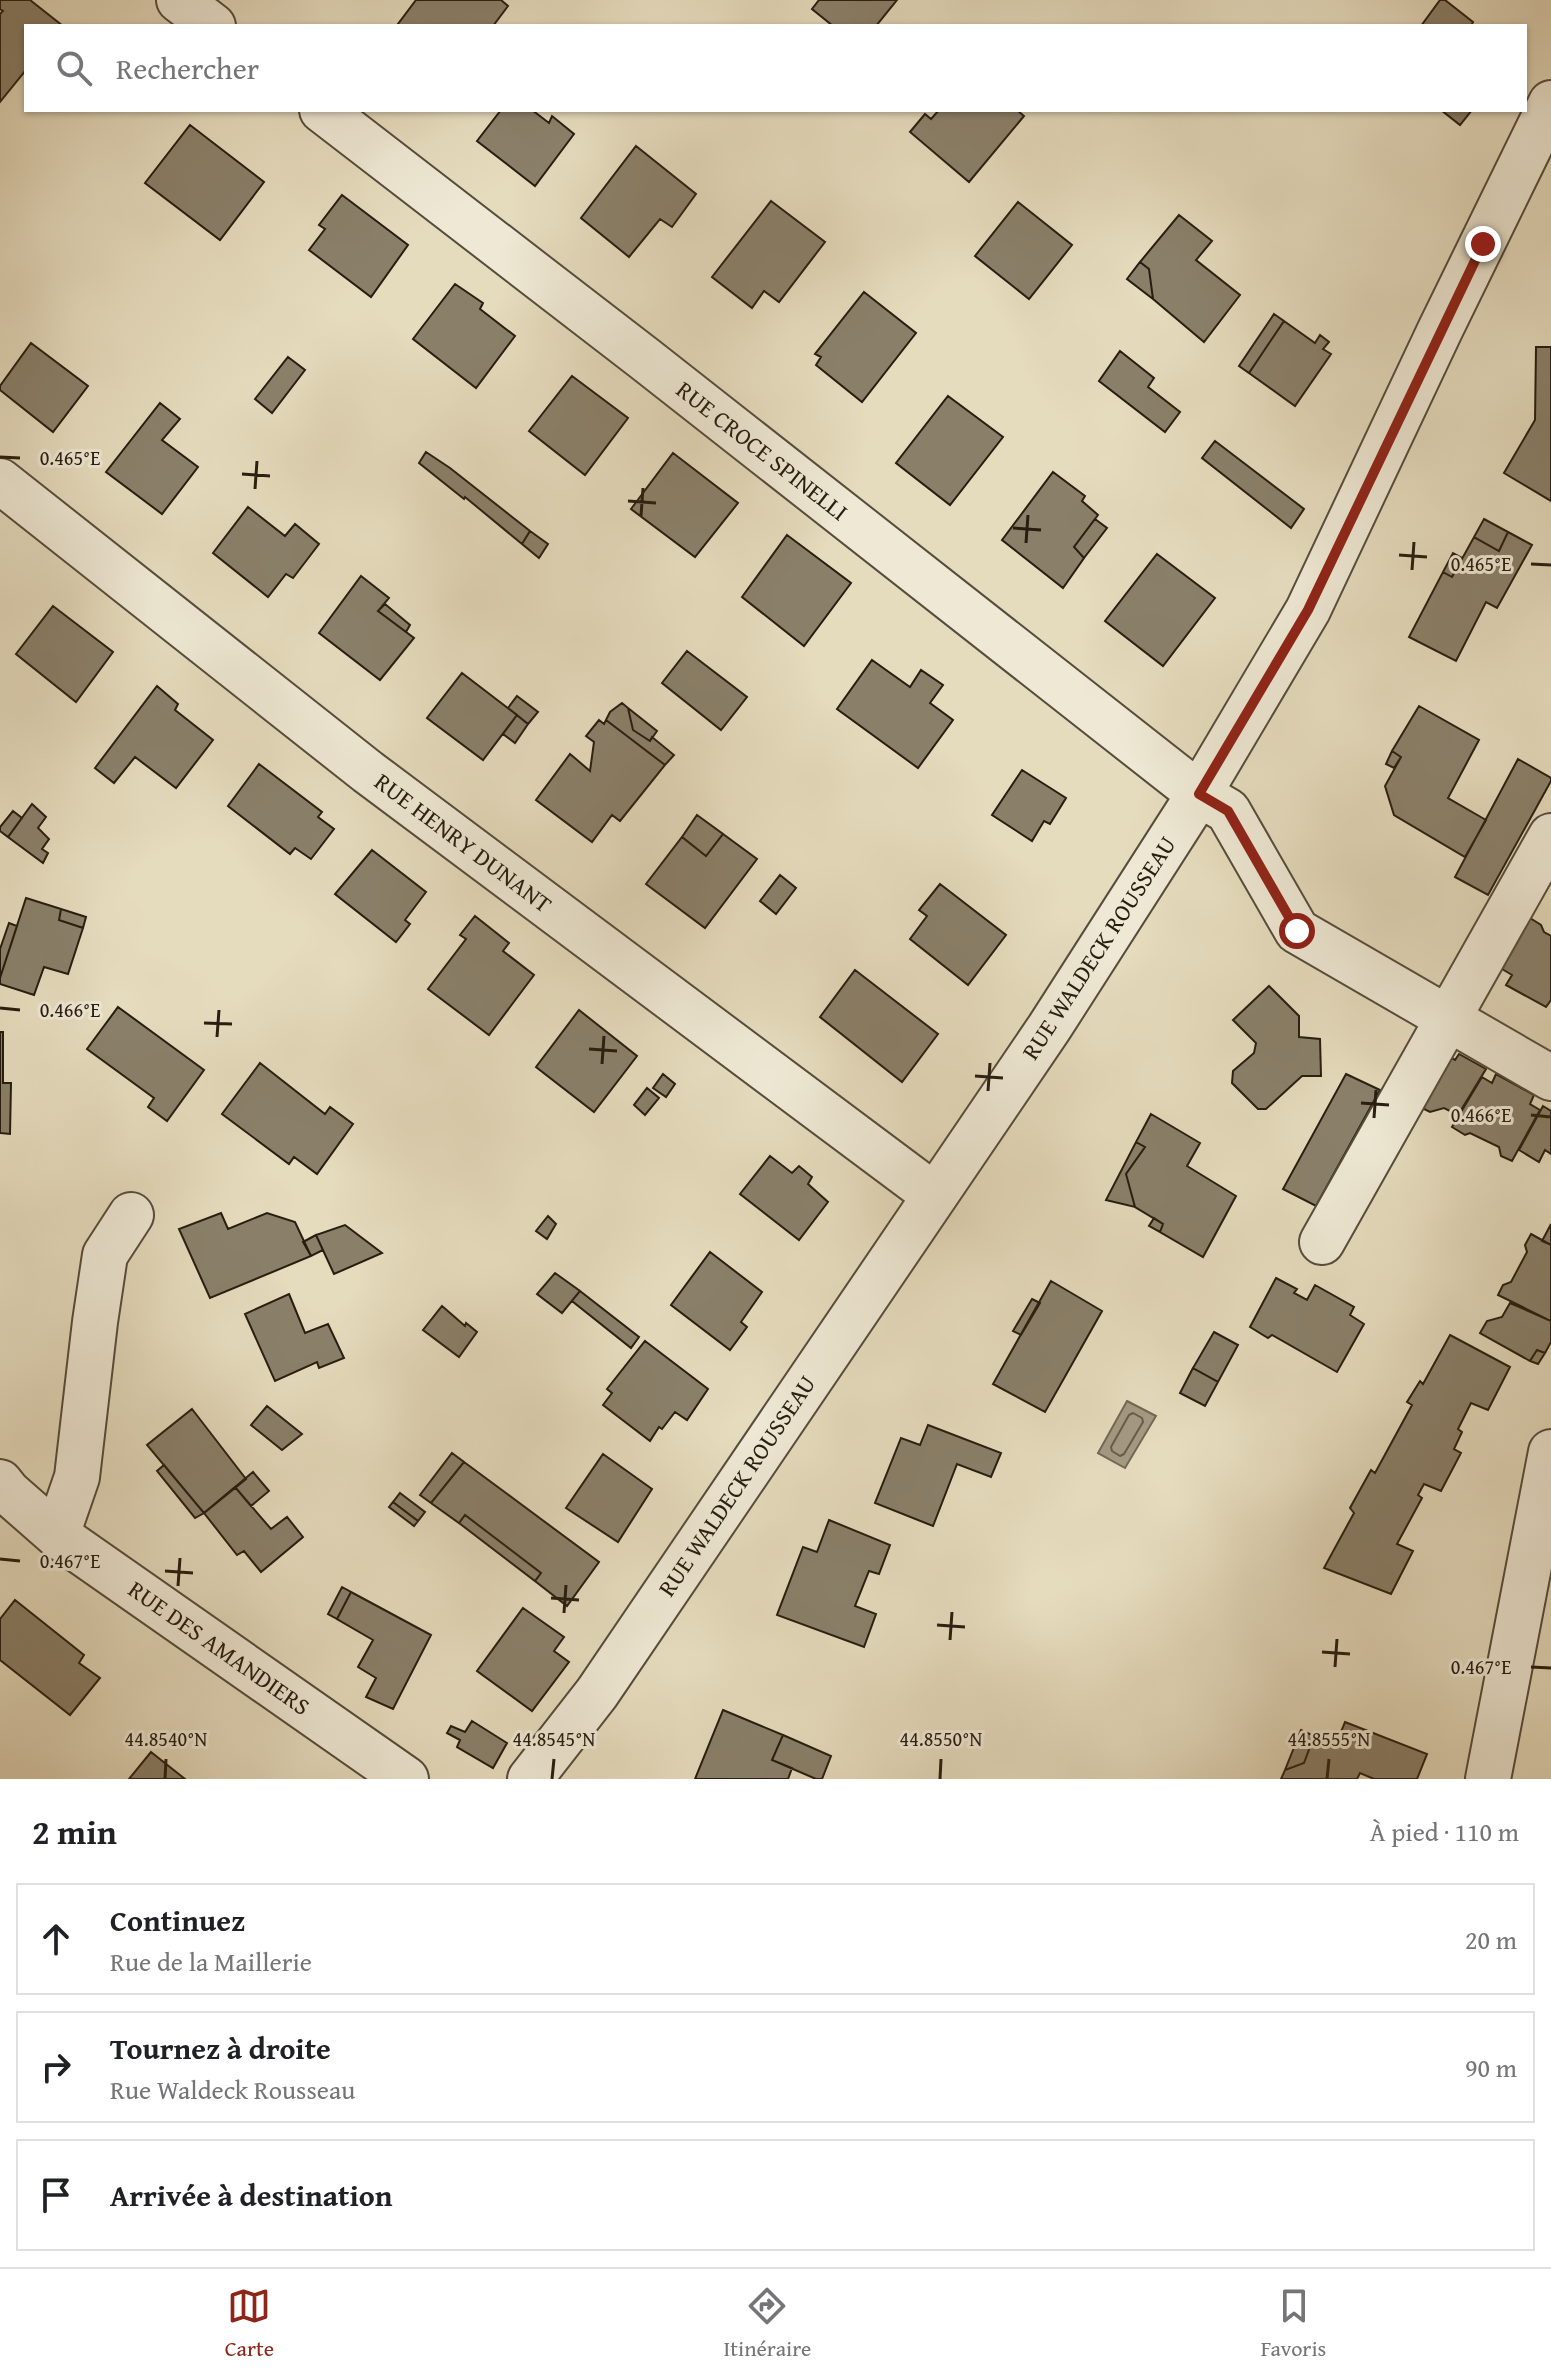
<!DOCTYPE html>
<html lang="fr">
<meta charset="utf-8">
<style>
:root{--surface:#fff;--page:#f2f2f2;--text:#202124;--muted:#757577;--line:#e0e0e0;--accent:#8f2418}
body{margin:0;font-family:"Gentium Book Plus",serif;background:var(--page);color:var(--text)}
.stop{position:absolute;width:24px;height:24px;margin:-18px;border:6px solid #8f2418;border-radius:50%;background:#fff}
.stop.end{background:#8f2418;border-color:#fff;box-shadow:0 2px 8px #0008}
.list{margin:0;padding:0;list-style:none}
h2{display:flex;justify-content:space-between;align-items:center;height:104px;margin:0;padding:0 32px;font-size:34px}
h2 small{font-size:26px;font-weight:400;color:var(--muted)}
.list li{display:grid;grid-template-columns:52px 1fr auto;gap:24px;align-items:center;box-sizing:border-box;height:112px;margin:0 16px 16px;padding:0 16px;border:2px solid var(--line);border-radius:0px}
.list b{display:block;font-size:30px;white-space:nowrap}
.list p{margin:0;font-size:26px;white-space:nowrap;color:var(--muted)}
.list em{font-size:26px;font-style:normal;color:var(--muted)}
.icon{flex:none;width:44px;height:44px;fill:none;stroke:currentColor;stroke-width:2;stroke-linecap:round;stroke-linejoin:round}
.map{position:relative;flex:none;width:1551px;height:1779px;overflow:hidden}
.search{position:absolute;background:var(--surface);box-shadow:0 2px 6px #0004;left:24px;right:24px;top:24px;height:88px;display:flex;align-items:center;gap:20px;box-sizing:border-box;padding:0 28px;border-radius:0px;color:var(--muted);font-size:30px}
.sheet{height:488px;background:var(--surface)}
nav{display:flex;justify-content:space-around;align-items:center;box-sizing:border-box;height:112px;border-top:2px solid var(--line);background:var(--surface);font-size:22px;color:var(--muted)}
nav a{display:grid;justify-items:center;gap:4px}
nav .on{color:var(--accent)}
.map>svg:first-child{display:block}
.water{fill:#a49a82;stroke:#726854;stroke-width:2}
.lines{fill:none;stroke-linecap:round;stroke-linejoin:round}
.shore{stroke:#665c49;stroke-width:2}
.building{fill:#8a806a;stroke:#271d10;stroke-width:2}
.minor-casing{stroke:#564c3b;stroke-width:48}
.minor{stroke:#eee8d4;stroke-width:44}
.route{stroke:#8f2418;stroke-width:10}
.ticks{fill:none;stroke:#271d10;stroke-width:3}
.labels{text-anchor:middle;stroke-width:6;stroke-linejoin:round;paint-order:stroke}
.street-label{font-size:24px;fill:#271d10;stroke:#eee8d4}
.ticks-label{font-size:20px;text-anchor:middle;fill:#271d10;stroke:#eee8d4;stroke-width:6;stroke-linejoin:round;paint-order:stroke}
</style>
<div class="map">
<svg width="1551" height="1779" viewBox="0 0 1551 1779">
<rect width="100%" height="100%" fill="#e5dbbd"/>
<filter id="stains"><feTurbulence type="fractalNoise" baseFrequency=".0025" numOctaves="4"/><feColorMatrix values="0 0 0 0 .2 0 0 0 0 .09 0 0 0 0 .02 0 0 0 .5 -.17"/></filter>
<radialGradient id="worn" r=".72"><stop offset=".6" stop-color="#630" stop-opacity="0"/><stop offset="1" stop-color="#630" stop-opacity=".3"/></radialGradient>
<path class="water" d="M 1127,1401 L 1156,1416 L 1125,1468 L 1098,1453 Z"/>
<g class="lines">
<path class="shore" d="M 1133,1413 L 1142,1418 L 1143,1422 L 1124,1454 L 1120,1456 L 1112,1451 L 1111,1447 L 1129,1415 Z"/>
</g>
<path class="building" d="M 0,0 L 30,0 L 63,26 L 26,26 L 26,70 L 0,102 L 0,14 L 3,11 L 0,9 Z
M 416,0 L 501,0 L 508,6 L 493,26 L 400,26 L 398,24 Z
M 819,0 L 897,0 L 876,26 L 833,26 L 812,9 Z
M 1440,0 L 1445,0 L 1473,22 L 1471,26 L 1421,26 Z
M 501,110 L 532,110 L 549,123 L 552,116 L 574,134 L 535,186 L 477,141 Z
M 939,110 L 1017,110 L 1024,116 L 969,182 L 910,132 L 925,114 L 931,119 Z
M 1441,110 L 1472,110 L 1460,125 Z
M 190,125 L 264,182 L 220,240 L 145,183 Z
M 636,146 L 696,194 L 672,227 L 660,219 L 629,257 L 581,218 Z
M 342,195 L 408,245 L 371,297 L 309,250 L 325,229 L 319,225 Z
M 771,201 L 825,242 L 779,302 L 764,291 L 752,308 L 712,277 Z
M 1018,202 L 1072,245 L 1029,299 L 975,256 Z
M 1179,215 L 1212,241 L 1196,260 L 1240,295 L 1204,342 L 1153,299 L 1149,269 L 1140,262 Z
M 1140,262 L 1149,269 L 1153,299 L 1127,279 Z
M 455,284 L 483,303 L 480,309 L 515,336 L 476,388 L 413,339 Z
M 864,292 L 916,333 L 862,402 L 816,365 L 821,357 L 815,354 Z
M 1274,314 L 1284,321 L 1249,373 L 1239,366 Z
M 1284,321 L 1315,343 L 1320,335 L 1329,342 L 1323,349 L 1331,354 L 1295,406 L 1249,373 Z
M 31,343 L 88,386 L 53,432 L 0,390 L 0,386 Z
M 1536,347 L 1551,347 L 1551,501 L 1504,473 L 1535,420 Z
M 1120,351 L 1154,378 L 1148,387 L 1180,412 L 1165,432 L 1099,381 Z
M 288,357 L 305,370 L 272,413 L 255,399 Z
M 572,376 L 628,418 L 585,475 L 529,431 Z
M 948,396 L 1003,437 L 950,505 L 896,463 Z
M 160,403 L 180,419 L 162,440 L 198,467 L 162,514 L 106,472 Z
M 1215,441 L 1304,509 L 1291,528 L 1202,458 Z
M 426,452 L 450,468 L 530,531 L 522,544 L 465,497 L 464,499 L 419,463 Z
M 673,453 L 738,503 L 695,557 L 631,509 Z
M 1053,472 L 1085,496 L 1082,501 L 1098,515 L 1074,547 L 1084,558 L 1063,588 L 1002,540 Z
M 248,507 L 285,536 L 295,524 L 319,544 L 293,578 L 286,574 L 268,597 L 213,553 Z
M 1095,519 L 1107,528 L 1084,558 L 1074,547 Z
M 1484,519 L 1508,532 L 1499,551 L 1474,537 Z
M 530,531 L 548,544 L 539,558 L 522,544 Z
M 1508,532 L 1532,545 L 1497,608 L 1486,602 L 1456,661 L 1409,637 L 1443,572 L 1452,577 L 1474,537 L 1499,551 Z
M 787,535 L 851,583 L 804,646 L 742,597 Z
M 1453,553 L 1462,558 L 1452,577 L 1443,572 Z
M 1157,554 L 1215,598 L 1163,666 L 1105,621 Z
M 361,576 L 389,598 L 378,611 L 414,638 L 380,680 L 319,633 Z
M 385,604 L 410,625 L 406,632 L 378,611 Z
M 53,606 L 113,652 L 76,702 L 16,654 Z
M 687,651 L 747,697 L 721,730 L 662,683 Z
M 872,660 L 910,687 L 921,670 L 943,685 L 930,703 L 953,720 L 918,768 L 837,709 Z
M 462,673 L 517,715 L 483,760 L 427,718 Z
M 157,686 L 178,704 L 175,710 L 213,740 L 176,788 L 135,757 L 114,783 L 95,768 Z
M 517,696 L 538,712 L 528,724 L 508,708 Z
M 622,703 L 628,708 L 633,730 L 650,741 L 652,737 L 674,755 L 665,765 L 606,720 L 610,712 Z
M 1419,706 L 1479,740 L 1448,798 L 1486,820 L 1465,857 L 1394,815 L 1385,786 L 1401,757 L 1392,751 Z
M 628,708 L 657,731 L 650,741 L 633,730 Z
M 517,715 L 528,724 L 515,743 L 503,734 Z
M 599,720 L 604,724 L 606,720 L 665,765 L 620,821 L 612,815 L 592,842 L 536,800 L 570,754 L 590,771 L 594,742 L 586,736 Z
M 1392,751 L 1401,757 L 1394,768 L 1386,764 Z
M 1518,759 L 1551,778 L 1551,781 L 1488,895 L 1455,877 Z
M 259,764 L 322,812 L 318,817 L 334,829 L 311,859 L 295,848 L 290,854 L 228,806 Z
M 1022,770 L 1066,798 L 1050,824 L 1044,821 L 1032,841 L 992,815 Z
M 32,804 L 46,817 L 38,828 L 49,839 L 42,849 L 48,853 L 43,863 L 8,837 Z
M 13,811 L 22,818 L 8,837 L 0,831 L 0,827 Z
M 697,815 L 723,834 L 706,856 L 682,837 Z
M 723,834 L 757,859 L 705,928 L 646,884 L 682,837 L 706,856 Z
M 372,850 L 426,892 L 405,920 L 410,924 L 396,942 L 335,894 Z
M 780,875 L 796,888 L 776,914 L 760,901 Z
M 940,884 L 1006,935 L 968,985 L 910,939 L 927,916 L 919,910 Z
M 26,898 L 61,909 L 59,920 L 83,928 L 68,974 L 44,967 L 34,995 L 0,984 L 0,978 Z
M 61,909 L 86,917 L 83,928 L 59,920 Z
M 475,916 L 509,943 L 503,951 L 534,975 L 489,1035 L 428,989 L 466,939 L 460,935 Z
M 1530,918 L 1541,925 L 1544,932 L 1551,936 L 1551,1000 L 1546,1007 L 1506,985 L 1512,975 L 1502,969 Z
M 9,923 L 17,926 L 0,978 L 0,949 Z
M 855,970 L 938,1034 L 902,1082 L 820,1017 Z
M 1269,986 L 1299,1016 L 1299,1037 L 1320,1039 L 1321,1076 L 1302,1076 L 1266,1109 L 1258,1109 L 1232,1083 L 1233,1071 L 1254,1053 L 1256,1043 L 1233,1020 Z
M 118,1007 L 204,1070 L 167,1121 L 148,1107 L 154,1098 L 87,1049 Z
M 579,1010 L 637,1056 L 594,1112 L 536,1067 Z
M 0,1032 L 3,1032 L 3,1083 L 11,1083 L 10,1134 L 0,1133 Z
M 1444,1054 L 1455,1060 L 1459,1054 L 1486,1069 L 1458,1115 L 1444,1108 L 1430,1112 L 1416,1105 Z
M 260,1063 L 325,1114 L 330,1107 L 353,1124 L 317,1174 L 294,1157 L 289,1164 L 222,1114 Z
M 663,1074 L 675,1084 L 666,1097 L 653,1088 Z
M 1346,1074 L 1380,1090 L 1316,1206 L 1283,1189 Z
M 1496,1074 L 1534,1095 L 1530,1104 L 1540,1110 L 1512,1161 L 1501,1156 L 1499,1147 L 1470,1133 L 1465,1135 L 1452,1127 L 1482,1077 L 1492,1083 Z
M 647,1088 L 659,1098 L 645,1115 L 634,1105 Z
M 1543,1106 L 1551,1111 L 1551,1154 L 1545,1150 L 1539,1162 L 1519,1150 Z
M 1151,1114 L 1200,1143 L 1187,1166 L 1236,1196 L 1203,1257 L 1160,1232 L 1163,1224 L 1135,1207 L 1126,1174 L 1145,1147 L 1136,1142 Z
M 1136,1142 L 1145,1147 L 1126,1174 L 1135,1207 L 1106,1200 Z
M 770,1156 L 792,1173 L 799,1166 L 812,1177 L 808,1184 L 828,1202 L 799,1240 L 740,1194 Z
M 221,1213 L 228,1229 L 267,1213 L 295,1222 L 311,1256 L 210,1298 L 179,1229 Z
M 548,1216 L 556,1224 L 547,1239 L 536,1231 Z
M 1154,1218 L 1163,1224 L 1160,1232 L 1149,1226 Z
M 1551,1224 L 1551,1245 L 1542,1241 Z
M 345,1225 L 382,1253 L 334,1274 L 316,1235 Z
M 1531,1234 L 1551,1245 L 1551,1321 L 1498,1295 L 1503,1285 L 1511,1282 L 1527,1252 L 1525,1245 Z
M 316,1235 L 323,1250 L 311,1256 L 303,1242 Z
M 710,1252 L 762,1292 L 741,1322 L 747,1327 L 730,1350 L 671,1305 Z
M 555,1273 L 580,1291 L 562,1313 L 537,1294 Z
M 1276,1278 L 1297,1289 L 1294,1293 L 1307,1300 L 1315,1285 L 1354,1307 L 1350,1315 L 1364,1324 L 1337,1372 L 1272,1335 L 1268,1338 L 1250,1327 Z
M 1051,1281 L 1102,1311 L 1045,1412 L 993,1384 Z
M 580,1291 L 639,1337 L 631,1348 L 572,1301 Z
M 289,1294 L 305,1333 L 328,1324 L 344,1358 L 319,1368 L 317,1362 L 275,1381 L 245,1314 Z
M 1032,1299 L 1040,1303 L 1021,1335 L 1013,1331 Z
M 1510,1303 L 1551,1321 L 1551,1342 L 1545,1353 L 1537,1350 L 1530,1361 L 1480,1333 L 1487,1321 L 1502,1317 Z
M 442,1306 L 465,1326 L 466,1323 L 477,1332 L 459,1357 L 423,1330 Z
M 1214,1332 L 1238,1345 L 1218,1382 L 1193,1368 Z
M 1450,1335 L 1510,1367 L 1488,1410 L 1471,1403 L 1458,1429 L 1462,1432 L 1454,1449 L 1461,1453 L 1441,1491 L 1424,1484 L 1418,1495 L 1422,1498 L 1397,1544 L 1413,1551 L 1391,1594 L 1324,1568 L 1354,1513 L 1350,1508 L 1371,1470 L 1375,1473 L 1412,1405 L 1407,1402 L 1420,1381 L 1423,1384 Z
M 645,1341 L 708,1389 L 687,1420 L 675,1412 L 662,1429 L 659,1427 L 650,1441 L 603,1405 L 612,1393 L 607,1389 Z
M 1537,1350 L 1545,1353 L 1538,1364 L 1530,1361 Z
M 1193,1368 L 1218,1382 L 1205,1406 L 1180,1393 Z
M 267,1406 L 302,1434 L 282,1450 L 251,1425 Z
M 192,1409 L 246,1479 L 204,1513 L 147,1445 Z
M 928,1425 L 1001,1453 L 991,1477 L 957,1464 L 933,1526 L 875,1503 L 901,1438 L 920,1445 Z
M 452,1453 L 464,1462 L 431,1503 L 420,1495 Z
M 603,1454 L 652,1489 L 618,1542 L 566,1508 Z
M 464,1462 L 599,1562 L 567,1606 L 535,1581 L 541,1573 L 465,1515 L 459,1523 L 431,1503 Z
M 164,1465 L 204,1513 L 195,1518 L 157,1471 Z
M 253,1472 L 269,1491 L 251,1506 L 235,1487 Z
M 235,1487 L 271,1529 L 287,1517 L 303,1537 L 261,1572 L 244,1551 L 237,1555 L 204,1513 Z
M 400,1493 L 425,1512 L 418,1521 L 393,1502 Z
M 393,1502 L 418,1521 L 414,1526 L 389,1507 Z
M 465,1515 L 541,1573 L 535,1581 L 459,1523 Z
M 829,1520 L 890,1545 L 879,1574 L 869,1571 L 855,1606 L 876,1614 L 864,1647 L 777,1615 L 803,1547 L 817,1552 Z
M 342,1587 L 351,1592 L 337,1619 L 328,1614 Z
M 351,1592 L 431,1635 L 393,1709 L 366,1697 L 376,1678 L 358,1667 L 373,1640 L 337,1619 Z
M 15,1600 L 84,1655 L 79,1663 L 100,1678 L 70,1715 L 0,1660 L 0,1619 Z
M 523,1608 L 564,1637 L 554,1651 L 569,1662 L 532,1711 L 477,1671 Z
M 723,1710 L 783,1735 L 772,1760 L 792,1768 L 788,1779 L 695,1779 Z
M 472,1721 L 507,1743 L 493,1768 L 457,1747 L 460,1740 L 447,1733 L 451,1726 L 465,1732 Z
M 1345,1722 L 1427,1754 L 1417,1779 L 1374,1779 L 1360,1773 L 1357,1779 L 1281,1779 L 1285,1770 L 1304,1763 L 1314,1736 L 1336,1744 Z
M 1301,1730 L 1314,1736 L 1304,1763 L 1285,1770 Z
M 783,1735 L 831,1756 L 822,1779 L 816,1779 L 772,1760 Z
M 151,1752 L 185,1779 L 129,1779 Z"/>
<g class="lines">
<g class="minor-casing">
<path id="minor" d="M 179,0 L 213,26
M 322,110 L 645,359 L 1199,794 L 1228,811 L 1297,931 L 1551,1078
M 0,481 L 368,772 L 934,1195
M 1322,1242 L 1551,836
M 0,1482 L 8,1492 L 57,1535 L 406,1779
M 57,1535 L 77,1477 L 95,1322 L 105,1255 L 131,1215
M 530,1779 L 597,1693 L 1049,1028 L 1199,794 L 1308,610 L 1440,330 L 1551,103
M 1488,1779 L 1551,1452"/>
</g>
<use href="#minor" class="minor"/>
</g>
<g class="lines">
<path class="route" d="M 1297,931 L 1228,811 L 1199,794 L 1308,610 L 1483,244"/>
</g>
<path class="ticks" d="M 0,457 L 20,458M 242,474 L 270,476M 255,489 L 257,461M 628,501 L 656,503M 641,516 L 643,488M 1013,528 L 1041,530M 1026,543 L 1028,515M 1399,555 L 1427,557M 1531,564 L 1551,565M 1412,570 L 1414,542M 0,1008 L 20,1010M 204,1023 L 232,1024M 217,1037 L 219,1010M 589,1049 L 617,1051M 602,1064 L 604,1036M 975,1076 L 1003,1078M 988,1091 L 990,1063M 1361,1103 L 1389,1105M 1531,1115 L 1551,1117M 1374,1118 L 1376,1090M 0,1559 L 20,1561M 165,1571 L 193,1573M 178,1586 L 180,1558M 551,1598 L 579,1600M 564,1613 L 566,1585M 937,1625 L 965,1627M 950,1640 L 952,1612M 1322,1652 L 1350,1654M 1335,1667 L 1337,1639M 1531,1667 L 1551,1668M 165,1779 L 166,1759M 552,1779 L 554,1759M 940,1779 L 941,1759M 1327,1779 L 1329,1759"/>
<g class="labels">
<g class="street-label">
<text transform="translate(762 451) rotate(38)" y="8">RUE CROCE SPINELLI</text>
<text transform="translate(463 843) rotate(37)" y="8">RUE HENRY DUNANT</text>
<text transform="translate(1099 948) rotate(-57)" y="8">RUE WALDECK ROUSSEAU</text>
<text transform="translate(737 1486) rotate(-56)" y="8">RUE WALDECK ROUSSEAU</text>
<text transform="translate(219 1648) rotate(35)" y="8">RUE DES AMANDIERS</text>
</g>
</g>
<g class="ticks-label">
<text x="70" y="465">0.465°E</text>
<text x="1481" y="571">0.465°E</text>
<text x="70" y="1017">0.466°E</text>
<text x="1481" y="1122">0.466°E</text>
<text x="70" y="1568">0.467°E</text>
<text x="1481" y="1674">0.467°E</text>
<text x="166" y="1746">44.8540°N</text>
<text x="554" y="1746">44.8545°N</text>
<text x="941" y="1746">44.8550°N</text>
<text x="1329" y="1746">44.8555°N</text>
</g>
<rect width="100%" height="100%" filter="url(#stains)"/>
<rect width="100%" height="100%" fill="url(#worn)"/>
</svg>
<div class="stop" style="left:1297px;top:931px"></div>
<div class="stop end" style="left:1483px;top:244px"></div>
<div class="search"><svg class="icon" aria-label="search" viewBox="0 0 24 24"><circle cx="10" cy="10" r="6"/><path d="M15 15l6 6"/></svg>Rechercher</div>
</div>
<section class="sheet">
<h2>2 min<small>À pied · 110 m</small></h2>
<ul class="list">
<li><svg class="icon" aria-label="ahead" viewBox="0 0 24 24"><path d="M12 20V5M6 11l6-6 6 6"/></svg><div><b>Continuez</b><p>Rue de la Maillerie</p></div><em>20 m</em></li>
<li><svg class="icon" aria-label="right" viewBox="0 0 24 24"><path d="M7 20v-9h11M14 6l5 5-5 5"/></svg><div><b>Tournez à droite</b><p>Rue Waldeck Rousseau</p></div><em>90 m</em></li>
<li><svg class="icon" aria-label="arrive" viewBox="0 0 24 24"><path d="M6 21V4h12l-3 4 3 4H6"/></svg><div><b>Arrivée à destination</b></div></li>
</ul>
</section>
<nav>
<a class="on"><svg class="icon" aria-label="map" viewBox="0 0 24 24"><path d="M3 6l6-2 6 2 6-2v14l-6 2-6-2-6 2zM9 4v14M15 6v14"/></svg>Carte</a>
<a><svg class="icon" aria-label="directions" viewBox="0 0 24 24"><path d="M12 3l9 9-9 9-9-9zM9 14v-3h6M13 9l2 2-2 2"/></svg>Itinéraire</a>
<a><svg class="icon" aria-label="saved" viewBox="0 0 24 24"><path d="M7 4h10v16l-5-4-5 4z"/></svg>Favoris</a>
</nav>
